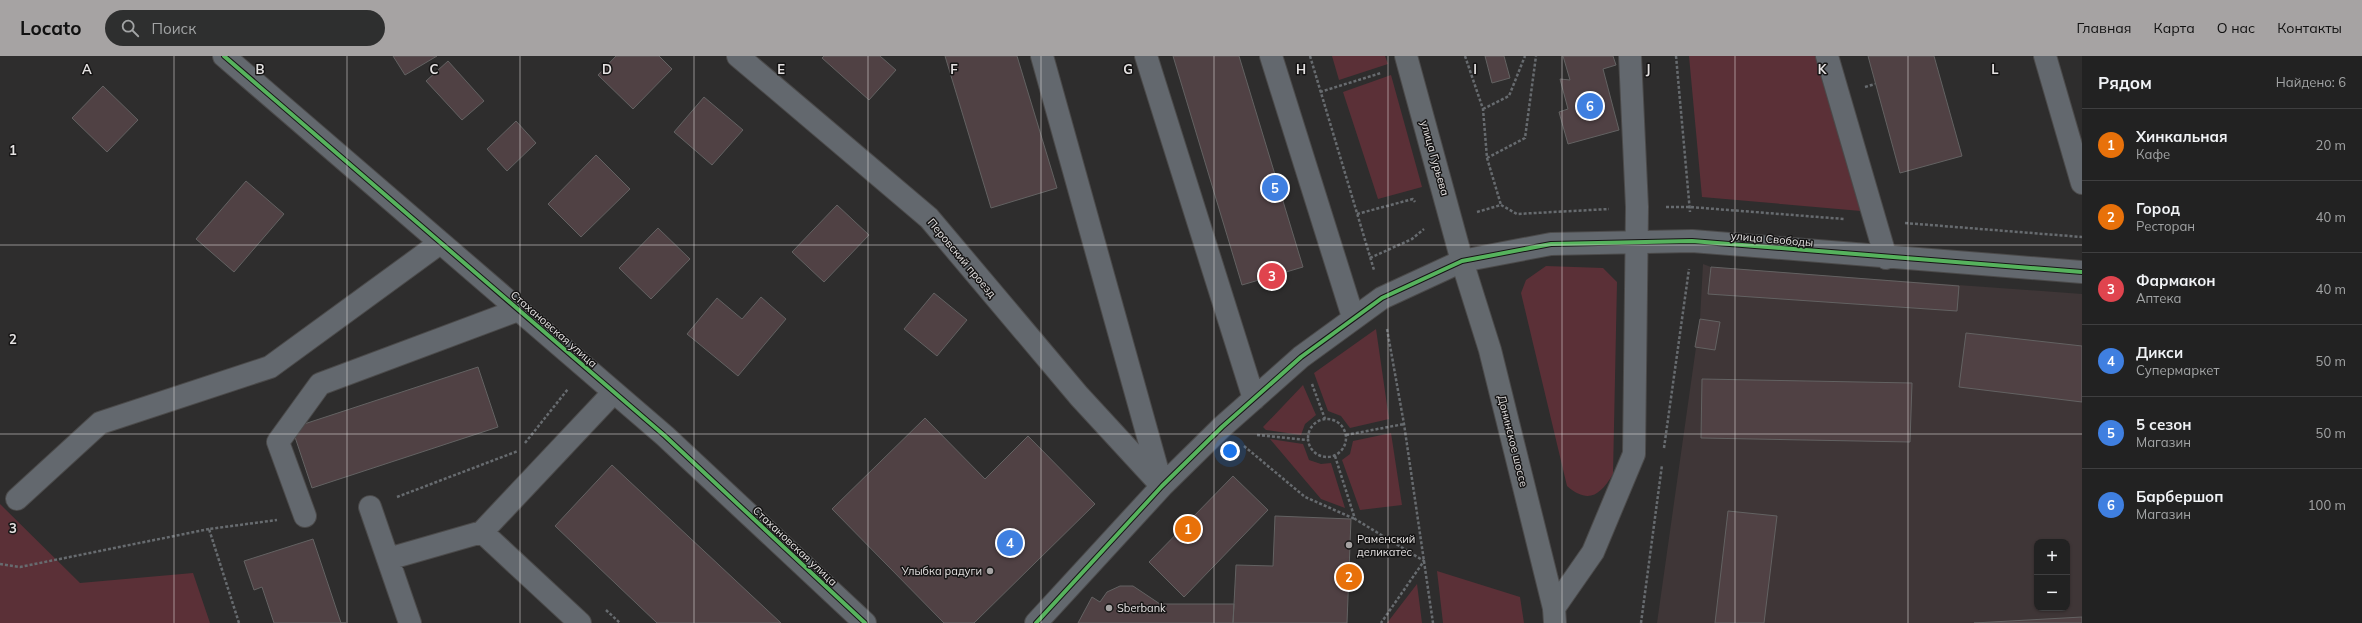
<!DOCTYPE html>
<html lang="ru">
<meta charset="utf-8">
<style>
:root{--surface:#222;--page:#2e2f2f;--text:#f1f3f6;--muted:#a2a4a5;--line:#3f3f40;--accent:#a6a3a3}
body{margin:0;font-family:Mulish,sans-serif;background:var(--page);color:var(--text)}
.controls{position:absolute;right:12px;bottom:12px;display:grid;overflow:hidden;border-radius:8px;box-shadow:0 1px 3px #0004}
.controls button{width:36px;height:36px;display:grid;place-items:center;padding:0;border:0;border-bottom:1px solid var(--line);background:var(--surface);color:var(--text);font:20px sans-serif}
.you{position:absolute;left:1230px;top:395px;width:14px;height:14px;margin:-10px;border:3px solid #fff;border-radius:50%;background:#1a73e8;box-shadow:0 0 0 6px #1a73e833}
.badge{display:grid;place-items:center;width:26px;height:26px;border-radius:50%;background:var(--accent);color:#fff;font-size:13px;font-weight:700}
.pin{position:absolute;translate:-50% -50%;border:2px solid #fff;box-shadow:0 1px 4px #0006}
.list{margin:0;padding:0;list-style:none}
h2{display:flex;justify-content:space-between;align-items:center;height:52px;margin:0;padding:0 16px;font-size:17px}
h2 small{font-size:13px;font-weight:400;color:var(--muted)}
.list li{display:grid;grid-template-columns:26px 1fr auto;gap:12px;align-items:center;box-sizing:border-box;height:72px;padding:0 16px;border-top:1px solid var(--line)}
.list b{display:block;font-size:15px;white-space:nowrap}
.list p{margin:0;font-size:13px;white-space:nowrap;color:var(--muted)}
.list em{font-size:13px;font-style:normal;color:var(--muted)}
.icon{flex:none;width:22px;height:22px;fill:none;stroke:currentColor;stroke-width:2;stroke-linecap:round;stroke-linejoin:round}
.map{position:relative;flex:none;width:2082px;height:567px;overflow:hidden}
header{display:flex;align-items:center;gap:24px;box-sizing:border-box;height:56px;padding:0 20px;background:var(--accent);color:#111}
header strong{font-size:19px}
nav{display:flex;gap:22px;margin-inline-start:auto;font-size:14px}
.search{width:280px;height:36px;background:var(--page);display:flex;align-items:center;gap:10px;box-sizing:border-box;padding:0 14px;border-radius:22px;color:var(--muted);font-size:15px}
main{display:flex}
aside{flex:1;background:var(--surface)}
.map>svg:first-child{display:block}
.built{fill:#3f3637;fill-rule:evenodd}
.green{fill:#5b3037}
.building{fill:#504144;stroke:#636262}
.lines{fill:none;stroke-linecap:round;stroke-linejoin:round}
.minor-casing{stroke:#4b4a4a;stroke-width:24}
.major-casing{stroke:#4b4a4a;stroke-width:24}
.path{stroke:#676b6f;stroke-width:2.5;stroke-dasharray:3 2;stroke-linecap:butt}
.minor{stroke:#63686e;stroke-width:22}
.major{stroke:#64696e;stroke-width:22}
.cycleway-casing{stroke:#161515;stroke-width:6}
.cycleway{stroke:#56b35d;stroke-width:4}
.grid{fill:none;stroke:#e6e3e3;stroke-width:1;stroke-opacity:0.55}
.poi-dot{fill:#a6a3a3;stroke:#161515;stroke-width:1.5}
.labels{text-anchor:middle;stroke-width:3;stroke-linejoin:round;paint-order:stroke}
.street-label{font-size:11px;fill:#e6e3e3;stroke:#161515}
.poi-label{font-size:11px;fill:#e6e3e3;stroke:#161515;text-anchor:start}
.grid-label{font-size:13px;text-anchor:middle;font-weight:bold;fill:#e6e3e3;stroke:#161515;stroke-width:3;stroke-linejoin:round;paint-order:stroke}
</style>
<header>
<strong>Locato</strong>
<div class="search"><svg class="icon" aria-label="search" viewBox="0 0 24 24"><circle cx="10" cy="10" r="6"/><path d="M15 15l6 6"/></svg>Поиск</div>
<nav><a>Главная</a><a>Карта</a><a>О нас</a><a>Контакты</a></nav>
</header>
<main>
<div class="map">
<svg width="2082" height="567" viewBox="0 0 2082 567">
<rect width="100%" height="100%" fill="#2e2d2d"/>
<path class="built" d="M 1703,208 L 1711,211 L 2082,238 L 2082,567 L 1657,567 L 1700,263 ZM 2037,486 L 2067,486 L 2067,552 L 2037,552 Z"/>
<path class="green" d="M 1332,0 L 1385,0 L 1388,8 L 1339,24 Z
M 1689,0 L 1817,0 L 1861,155 L 1702,141 Z
M 1391,19 L 1422,131 L 1378,143 L 1343,36 Z
M 1546,210 L 1603,212 L 1617,226 L 1613,418 C 1600,440 1588,448 1567,430 L 1521,237 L 1526,224 Z
M 1376,273 L 1389,363 L 1350,372 L 1341,360 L 1328,355 L 1314,317 Z
M 1303,329 L 1316,359 L 1305,368 L 1301,379 L 1266,374 L 1263,371 Z
M 1391,377 L 1402,449 L 1360,454 L 1342,404 L 1350,398 L 1353,385 Z
M 1270,383 L 1303,388 L 1309,404 L 1321,408 L 1331,407 L 1345,452 L 1321,443 Z
M 0,448 L 80,527 L 193,517 L 210,567 L 0,567 Z
M 1437,515 L 1520,541 L 1524,567 L 1443,567 Z
M 1417,528 L 1422,567 L 1387,567 Z"/>
<path class="building" d="M 393,0 L 437,0 L 405,19 Z
M 616,0 L 659,0 L 672,13 L 633,53 L 598,19 Z
M 824,0 L 880,0 L 896,14 L 869,44 L 822,2 Z
M 945,0 L 1017,0 L 1057,132 L 991,152 Z
M 1173,0 L 1239,0 L 1303,211 L 1242,229 Z
M 1485,0 L 1504,0 L 1510,22 L 1492,27 Z
M 1563,0 L 1613,0 L 1616,9 L 1603,13 L 1619,74 L 1568,88 L 1559,56 L 1568,53 L 1560,23 L 1570,24 Z
M 1868,0 L 1934,0 L 1962,100 L 1900,117 Z
M 448,5 L 484,45 L 462,64 L 426,25 Z
M 103,30 L 138,64 L 107,96 L 72,62 Z
M 704,41 L 743,74 L 712,109 L 674,76 Z
M 516,65 L 536,87 L 507,115 L 487,93 Z
M 596,99 L 630,133 L 581,181 L 548,148 Z
M 246,125 L 284,158 L 234,216 L 196,183 Z
M 837,149 L 869,179 L 824,226 L 792,196 Z
M 658,172 L 690,203 L 651,243 L 619,212 Z
M 1711,211 L 1959,230 L 1957,255 L 1708,238 Z
M 934,237 L 967,264 L 937,300 L 904,273 Z
M 761,241 L 786,263 L 738,320 L 687,278 L 717,242 L 742,263 Z
M 1700,263 L 1720,266 L 1715,294 L 1695,291 Z
M 1966,277 L 2082,290 L 2082,346 L 1959,331 Z
M 478,311 L 498,371 L 312,432 L 292,372 Z
M 1702,323 L 1912,327 L 1910,386 L 1701,382 Z
M 925,362 L 985,423 L 1028,380 L 1095,448 L 974,567 L 944,567 L 832,453 Z
M 612,409 L 781,567 L 657,567 L 555,470 Z
M 1233,420 L 1268,454 L 1184,541 L 1149,506 Z
M 1728,455 L 1777,460 L 1764,567 L 1715,567 Z
M 1275,460 L 1351,463 L 1347,567 L 1233,567 L 1236,509 L 1273,510 Z
M 313,483 L 341,567 L 346,567 L 274,567 L 262,531 L 254,534 L 244,505 Z
M 1120,530 L 1133,530 L 1160,548 L 1234,548 L 1233,567 L 1078,567 L 1092,541 L 1100,546 L 1107,536 Z
M 2082,561 L 2082,567 L 1974,567 Z"/>
<g class="lines">
<g class="minor-casing">
<path id="minor" d="M 224,0 L 665,380 L 865,567
M 738,0 L 929,162 L 1079,340 L 1162,430
M 1042,0 L 1161,427
M 1146,0 L 1254,343
M 1271,0 L 1353,261
M 1827,0 L 1886,202
M 2045,0 L 2082,127
M 17,443 L 100,367 L 270,311 L 440,187
M 370,451 L 410,567
M 305,460 L 278,386 L 320,328 L 518,254
M 482,476 L 580,567
M 388,503 L 482,476 L 613,337
M 1554,552 L 1593,496 L 1634,398 L 1637,151 L 1630,0
M 1036,567 L 1162,430 L 1222,371 L 1301,301 L 1382,242 L 1462,205 L 1551,188 L 1692,185 L 2082,216"/>
</g>
<g class="major-casing">
<path id="major" d="M 1406,0 L 1462,205 L 1490,294 L 1554,552 L 1555,567"/>
</g>
<path class="path" d="M 1310,0 L 1374,214
M 1465,0 L 1483,53 L 1487,102 L 1501,149
M 1676,0 L 1690,156
M 1865,31 L 1875,28
M 1320,36 L 1381,17
M 1483,53 L 1509,40 L 1525,0
M 1487,102 L 1525,82 L 1536,0
M 1666,151 L 1690,151 L 1844,163
M 1477,156 L 1501,149 L 1517,158 L 1609,153
M 1357,158 L 1413,143 L 1415,146
M 1905,167 L 2082,181
M 1370,202 L 1412,183 L 1424,173
M 1387,273 L 1404,368 L 1433,567
M 1312,328 L 1325,363
M1308 382a19 19 0 1 1 38 0a19 19 0 1 1-38 0Z
M 1257,379 L 1308,384
M 1346,379 L 1404,368
M 525,387 L 568,333
M 1244,390 L 1305,441 L 1355,463
M 1664,392 L 1689,213
M 1335,400 L 1355,463 L 1424,505 L 1381,567
M 397,441 L 518,395
M 0,508 L 20,511 L 209,473
M 606,554 L 620,567
M 239,567 L 209,473 L 277,464
M 1641,567 L 1662,409"/>
<use href="#minor" class="minor"/>
<use href="#major" class="major"/>
<g class="cycleway-casing">
<path id="cycleway" d="M 224,0 L 665,380 L 865,567
M 1036,567 L 1162,430 L 1222,371 L 1301,301 L 1382,242 L 1462,205 L 1551,188 L 1692,185 L 2082,216"/>
</g>
<use href="#cycleway" class="cycleway"/>
</g>
<path class="grid" d="M 174,0 L 174,567M 347,0 L 347,567M 520,0 L 520,567M 694,0 L 694,567M 868,0 L 868,567M 1041,0 L 1041,567M 1214,0 L 1214,567M 1388,0 L 1388,567M 1562,0 L 1562,567M 1735,0 L 1735,567M 1908,0 L 1908,567M 0,189 L 2082,189M 0,378 L 2082,378"/>
<g class="poi-dot">
<circle cx="1349" cy="489" r="4"/>
<circle cx="990" cy="515" r="4"/>
<circle cx="1109" cy="552" r="4"/>
</g>
<g class="labels">
<g class="street-label">
<text transform="translate(1435 102) rotate(74)" y="4">улица Гурьева</text>
<text transform="translate(1772 183) rotate(5)" y="4">улица Свободы</text>
<text transform="translate(962 202) rotate(50)" y="4">Перовский проезд</text>
<text transform="translate(554 273) rotate(41)" y="4">Стахановская улица</text>
<text transform="translate(1513 385) rotate(76)" y="4">Донинское шоссе</text>
<text transform="translate(795 490) rotate(43)" y="4">Стахановская улица</text>
</g>
<g class="poi-label">
<text x="1357" y="487">Раменский<tspan x="1357" dy="13">деликатес</tspan></text>
<text x="982" y="519" text-anchor="end">Улыбка радуги</text>
<text x="1117" y="556">Sberbank</text>
</g>
</g>
<g class="grid-label">
<text x="87" y="18">A</text>
<text x="260" y="18">B</text>
<text x="434" y="18">C</text>
<text x="607" y="18">D</text>
<text x="781" y="18">E</text>
<text x="954" y="18">F</text>
<text x="1128" y="18">G</text>
<text x="1301" y="18">H</text>
<text x="1475" y="18">I</text>
<text x="1648" y="18">J</text>
<text x="1822" y="18">K</text>
<text x="1995" y="18">L</text>
<text x="13" y="99">1</text>
<text x="13" y="288">2</text>
<text x="13" y="477">3</text>
</g>
</svg>
<div class="controls">
<button>+</button>
<button>−</button>
</div>
<div class="you"></div>
<div class="pin badge" style="left:1188px;top:473px;background:#e8710a">1</div>
<div class="pin badge" style="left:1349px;top:521px;background:#e8710a">2</div>
<div class="pin badge" style="left:1272px;top:220px;background:#e0444e">3</div>
<div class="pin badge" style="left:1010px;top:487px;background:#3f7fe0">4</div>
<div class="pin badge" style="left:1275px;top:132px;background:#3f7fe0">5</div>
<div class="pin badge" style="left:1590px;top:50px;background:#3f7fe0">6</div>
</div>
<aside>
<h2>Рядом<small>Найдено: 6</small></h2>
<ul class="list">
<li><span class="badge" style="background:#e8710a">1</span><div><b>Хинкальная</b><p>Кафе</p></div><em>20 m</em></li>
<li><span class="badge" style="background:#e8710a">2</span><div><b>Город</b><p>Ресторан</p></div><em>40 m</em></li>
<li><span class="badge" style="background:#e0444e">3</span><div><b>Фармакон</b><p>Аптека</p></div><em>40 m</em></li>
<li><span class="badge" style="background:#3f7fe0">4</span><div><b>Дикси</b><p>Супермаркет</p></div><em>50 m</em></li>
<li><span class="badge" style="background:#3f7fe0">5</span><div><b>5 сезон</b><p>Магазин</p></div><em>50 m</em></li>
<li><span class="badge" style="background:#3f7fe0">6</span><div><b>Барбершоп</b><p>Магазин</p></div><em>100 m</em></li>
</ul>
</aside>
</main>
